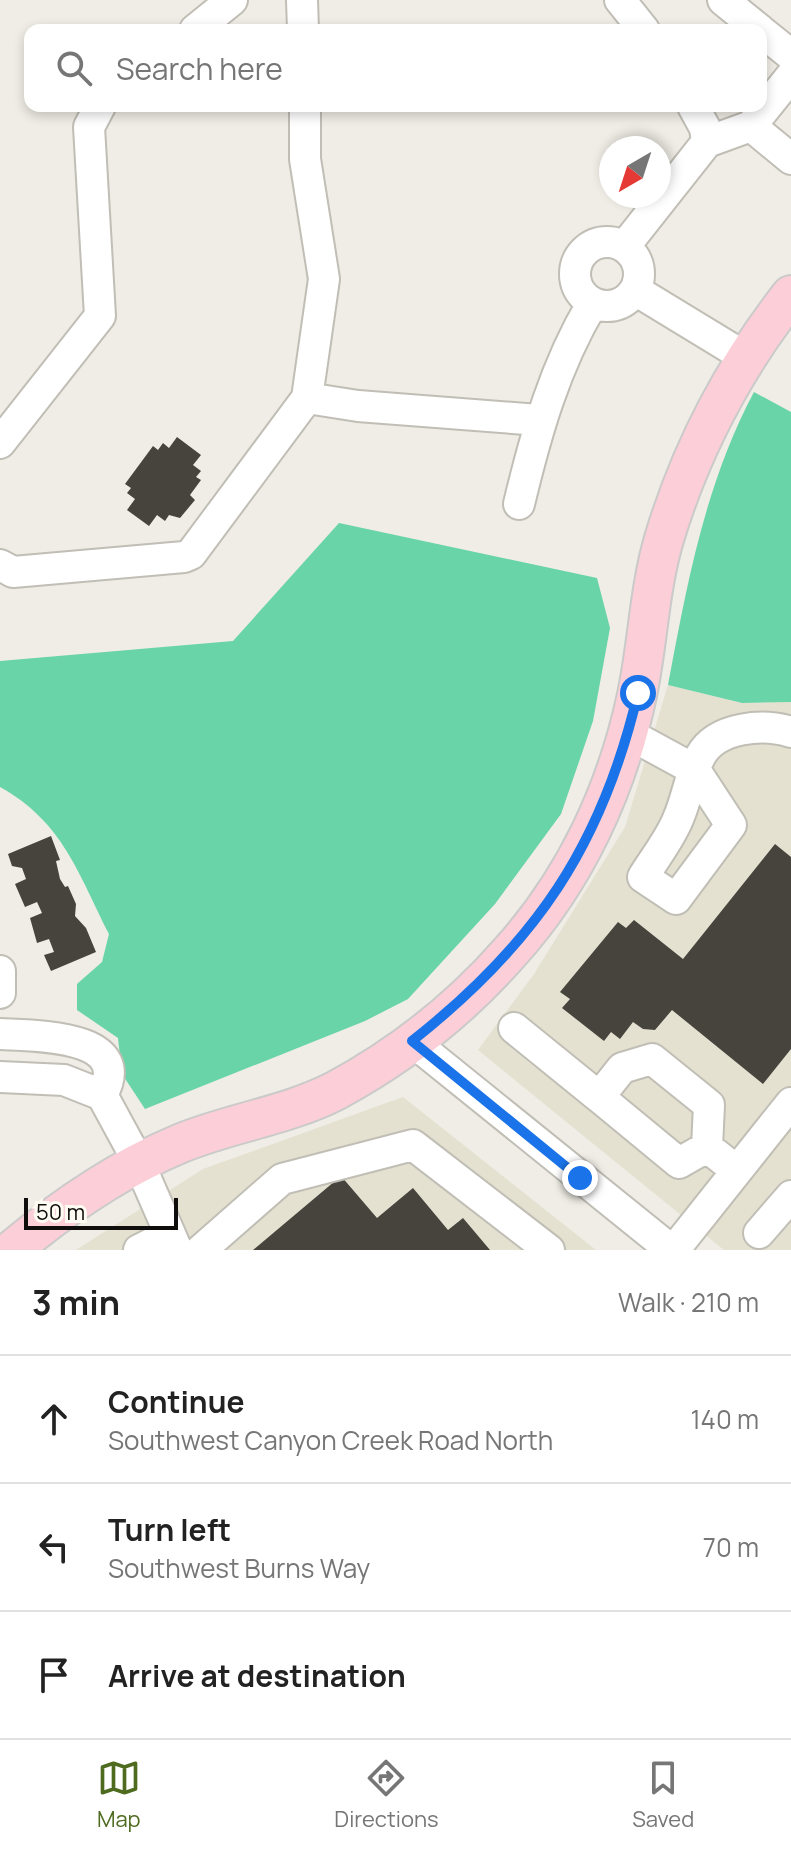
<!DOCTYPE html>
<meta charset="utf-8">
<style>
:root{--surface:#fff;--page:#f6f6f6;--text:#222;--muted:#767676;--line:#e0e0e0;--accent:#4e6b1f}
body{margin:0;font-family:Manrope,sans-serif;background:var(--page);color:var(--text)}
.compass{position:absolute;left:599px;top:136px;width:72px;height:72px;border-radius:50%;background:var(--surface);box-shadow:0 4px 12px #0003;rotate:219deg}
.scale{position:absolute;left:24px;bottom:20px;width:154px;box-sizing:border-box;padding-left:8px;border:4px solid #0f0e0c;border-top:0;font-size:22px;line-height:28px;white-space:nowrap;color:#0f0e0c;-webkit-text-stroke:6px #fdfbf2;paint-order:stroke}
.stop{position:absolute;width:24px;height:24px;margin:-18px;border:6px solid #1a73e8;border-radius:50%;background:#fff}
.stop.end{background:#1a73e8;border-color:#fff;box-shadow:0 2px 8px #0008}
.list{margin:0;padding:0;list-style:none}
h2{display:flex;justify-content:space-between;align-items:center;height:104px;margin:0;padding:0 32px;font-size:34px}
h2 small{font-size:26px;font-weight:400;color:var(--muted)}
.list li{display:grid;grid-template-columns:52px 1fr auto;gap:24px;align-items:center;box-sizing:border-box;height:128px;padding:0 32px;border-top:2px solid var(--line)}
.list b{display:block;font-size:30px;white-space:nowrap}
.list p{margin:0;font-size:26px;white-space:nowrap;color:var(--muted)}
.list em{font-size:26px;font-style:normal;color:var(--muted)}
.icon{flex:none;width:44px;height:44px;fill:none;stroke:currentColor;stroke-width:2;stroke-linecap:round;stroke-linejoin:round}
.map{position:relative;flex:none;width:791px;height:1250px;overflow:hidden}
.search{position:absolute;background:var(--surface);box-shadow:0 4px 12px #0003;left:24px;right:24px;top:24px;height:88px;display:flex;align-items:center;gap:20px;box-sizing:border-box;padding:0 28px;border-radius:16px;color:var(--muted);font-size:30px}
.sheet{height:488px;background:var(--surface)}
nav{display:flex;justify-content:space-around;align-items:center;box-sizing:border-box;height:112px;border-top:2px solid var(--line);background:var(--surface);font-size:22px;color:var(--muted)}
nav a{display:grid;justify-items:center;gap:4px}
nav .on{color:var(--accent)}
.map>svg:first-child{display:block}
.built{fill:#e4e1d1}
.forest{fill:#69d4a8}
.building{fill:#46443d}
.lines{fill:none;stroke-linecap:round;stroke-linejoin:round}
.minor-casing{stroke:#c0beb5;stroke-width:34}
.major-casing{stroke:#cacaca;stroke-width:42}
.minor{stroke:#fff;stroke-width:30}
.major{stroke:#fcced7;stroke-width:38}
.route{stroke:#1a73e8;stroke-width:10}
</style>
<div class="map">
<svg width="791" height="1250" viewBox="0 0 791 1250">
<rect width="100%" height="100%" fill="#efede5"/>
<path class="built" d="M 668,685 L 741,703 L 791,702 L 791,1250 L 724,1250 L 478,1050 L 534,974 L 625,827 Z
M 403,1097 L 596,1250 L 76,1250 L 203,1169 Z"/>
<path class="forest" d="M 754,392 L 791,412 L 791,702 L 742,703 L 668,685 C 687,584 705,484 754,392 Z
M 339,523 L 597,578 L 610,628 L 593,721 L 561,814 L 495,904 L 408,999 L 365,1021 L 145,1109 L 122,1074 L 118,1038 L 77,1010 L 77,984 L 102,962 L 109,934 C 78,873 63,822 0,787 L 0,661 L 233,641 Z"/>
<path class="building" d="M 177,437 L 201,455 L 193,465 L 201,471 L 196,477 L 201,480 L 190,495 L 195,500 L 180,518 L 169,515 L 165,521 L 157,515 L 149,526 L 127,510 L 135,499 L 127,493 L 131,488 L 125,484 L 153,446 L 158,450 L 163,443 L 169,448 Z
M 51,836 L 60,860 L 56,861 L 60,879 L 65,887 L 68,886 L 76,904 L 75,916 L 86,928 L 96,952 L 51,971 L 44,955 L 54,952 L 49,939 L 37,943 L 30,918 L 42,913 L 37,902 L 25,907 L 15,884 L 26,879 L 22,868 L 12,866 L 8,854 Z
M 775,844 L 791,857 L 791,1049 L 763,1084 L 672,1010 L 655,1030 L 643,1029 L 633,1022 L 620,1039 L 611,1032 L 604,1041 L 562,1008 L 570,999 L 560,992 L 618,922 L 626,928 L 634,920 L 683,959 Z
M 341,1176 L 377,1218 L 413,1188 L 448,1230 L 463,1218 L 490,1250 L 253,1250 Z"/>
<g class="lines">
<g class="minor-casing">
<path id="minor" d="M 302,0 L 303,30
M 620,0 L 644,30
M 723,0 L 760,30
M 195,30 L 232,0
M 761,31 L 791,55
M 751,126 L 791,76
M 707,142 L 751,126 L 791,159
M575 274a32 32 0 1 1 64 0a32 32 0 1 1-64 0Z
M 624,247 L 707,142 L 705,128 L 693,106
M 635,290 L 745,357
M 307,398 L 358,406 L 539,420
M 0,443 L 100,316 L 89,127 L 100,106
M 519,504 C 536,433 555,366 592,304
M 0,565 L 13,572 L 184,557 L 191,554 L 307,398 L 324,279 L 305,159 L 305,106
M 627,733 L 695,770 L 731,825 L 676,899 L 643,877 C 654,859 670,839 678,819 C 687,799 690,774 701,755 C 717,727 763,723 791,732
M 0,971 L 0,993
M 514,1028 L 599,1097
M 0,1034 C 34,1036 136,1034 102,1095
M 412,1041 L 671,1250
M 0,1077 L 64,1080 L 102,1095 L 139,1163 L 177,1250
M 707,1147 L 679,1163 L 599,1097 L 622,1068 L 652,1059 L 709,1105 L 707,1147 L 737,1171
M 759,1233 L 791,1196
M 139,1250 L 169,1235
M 201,1250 L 282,1179 L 413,1145 L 549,1250
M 674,1250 L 791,1103"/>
</g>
<g class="major-casing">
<path id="major" d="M 12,1250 C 63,1207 117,1170 179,1144 C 229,1123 286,1116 335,1091 C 400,1056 461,1008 510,952 C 575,880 617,790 637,695 C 648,643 649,590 664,539 C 691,449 733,369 791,295"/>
</g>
<use href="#minor" class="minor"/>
<use href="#major" class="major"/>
</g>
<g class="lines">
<path class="route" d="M 580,1178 L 412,1041 C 535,944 602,846 638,693"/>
</g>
</svg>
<svg class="compass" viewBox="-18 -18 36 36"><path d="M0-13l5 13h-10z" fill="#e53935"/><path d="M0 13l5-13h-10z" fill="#767676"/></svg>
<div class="scale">50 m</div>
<div class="stop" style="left:638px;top:693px"></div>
<div class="stop end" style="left:580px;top:1178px"></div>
<div class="search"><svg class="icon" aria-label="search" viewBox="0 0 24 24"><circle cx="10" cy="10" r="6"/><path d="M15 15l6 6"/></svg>Search here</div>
</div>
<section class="sheet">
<h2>3 min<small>Walk · 210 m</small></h2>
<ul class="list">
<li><svg class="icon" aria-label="ahead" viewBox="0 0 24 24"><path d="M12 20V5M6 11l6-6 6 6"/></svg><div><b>Continue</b><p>Southwest Canyon Creek Road North</p></div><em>140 m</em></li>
<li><svg class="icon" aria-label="left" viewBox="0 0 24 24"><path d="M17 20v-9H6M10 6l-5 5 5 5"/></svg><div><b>Turn left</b><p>Southwest Burns Way</p></div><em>70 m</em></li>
<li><svg class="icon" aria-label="arrive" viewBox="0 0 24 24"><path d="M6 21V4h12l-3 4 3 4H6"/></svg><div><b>Arrive at destination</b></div></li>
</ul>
</section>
<nav>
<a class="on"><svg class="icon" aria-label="map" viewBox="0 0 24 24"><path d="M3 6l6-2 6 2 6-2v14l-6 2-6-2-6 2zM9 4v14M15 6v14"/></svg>Map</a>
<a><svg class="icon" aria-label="directions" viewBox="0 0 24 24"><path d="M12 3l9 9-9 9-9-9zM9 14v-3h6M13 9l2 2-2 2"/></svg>Directions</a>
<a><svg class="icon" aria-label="saved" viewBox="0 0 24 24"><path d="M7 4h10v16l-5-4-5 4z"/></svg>Saved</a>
</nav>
